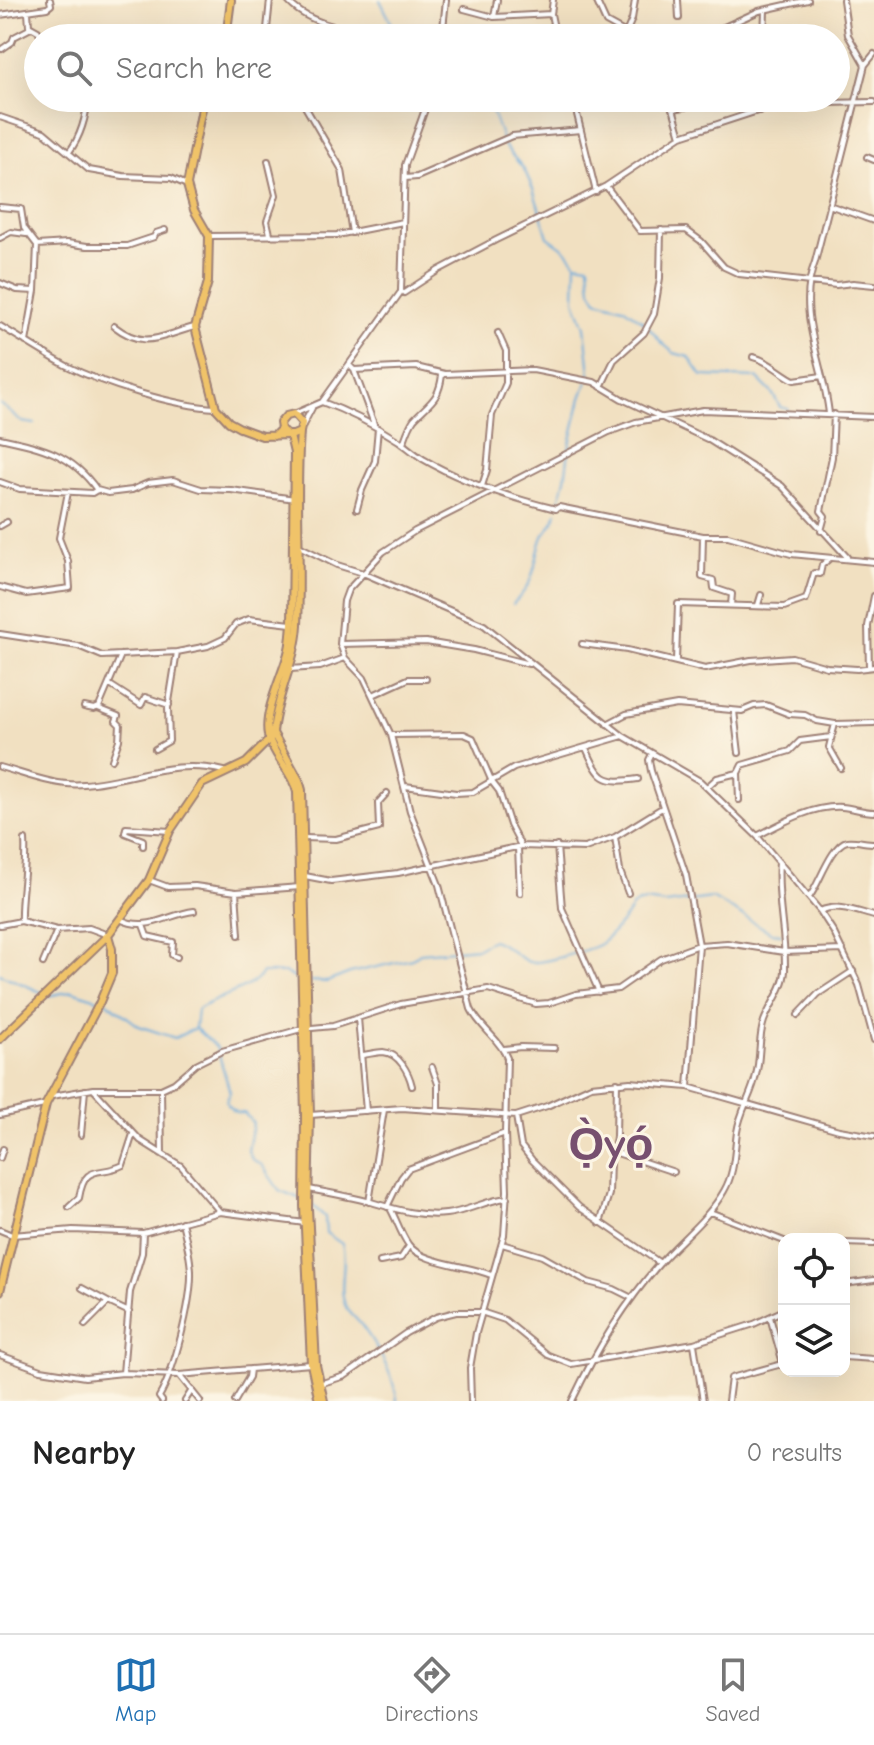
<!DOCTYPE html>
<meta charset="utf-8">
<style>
:root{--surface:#fff;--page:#f2f2f2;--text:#222;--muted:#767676;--line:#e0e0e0;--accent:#1f6fb2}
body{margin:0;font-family:"Comic Neue",sans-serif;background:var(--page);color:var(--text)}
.controls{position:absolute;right:24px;bottom:24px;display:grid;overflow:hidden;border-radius:16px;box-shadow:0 8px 32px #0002}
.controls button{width:72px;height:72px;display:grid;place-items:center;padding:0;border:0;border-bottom:2px solid var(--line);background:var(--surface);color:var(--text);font:40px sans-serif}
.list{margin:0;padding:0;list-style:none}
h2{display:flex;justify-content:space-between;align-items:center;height:104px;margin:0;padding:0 32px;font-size:34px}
h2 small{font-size:26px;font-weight:400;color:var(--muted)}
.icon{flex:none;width:44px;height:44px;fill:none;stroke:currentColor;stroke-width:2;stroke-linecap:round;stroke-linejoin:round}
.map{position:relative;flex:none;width:874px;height:1401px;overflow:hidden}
.search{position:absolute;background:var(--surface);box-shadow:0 8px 32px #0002;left:24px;right:24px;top:24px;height:88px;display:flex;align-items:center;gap:20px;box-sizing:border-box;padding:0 28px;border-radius:44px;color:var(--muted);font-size:30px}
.sheet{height:232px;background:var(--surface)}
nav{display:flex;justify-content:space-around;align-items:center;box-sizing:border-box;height:112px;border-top:2px solid var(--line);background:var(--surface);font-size:22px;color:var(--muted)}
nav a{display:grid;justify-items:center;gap:4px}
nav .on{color:var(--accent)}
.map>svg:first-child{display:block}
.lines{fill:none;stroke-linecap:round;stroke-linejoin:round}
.stream{stroke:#66a9db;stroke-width:2}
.minor-casing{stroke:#9e8076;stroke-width:8}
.major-casing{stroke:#9e8076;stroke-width:10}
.minor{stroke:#fff;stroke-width:4}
.major{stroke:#f0c369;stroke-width:6}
.labels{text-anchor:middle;stroke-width:6;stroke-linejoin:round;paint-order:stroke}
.town-label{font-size:46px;font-weight:bold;fill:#77506f;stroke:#fcf5e5}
</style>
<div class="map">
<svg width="874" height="1401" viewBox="0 0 874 1401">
<rect width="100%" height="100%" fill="#fcf5e5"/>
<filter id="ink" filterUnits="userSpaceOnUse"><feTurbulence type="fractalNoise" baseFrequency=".0125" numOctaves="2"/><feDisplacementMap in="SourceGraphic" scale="16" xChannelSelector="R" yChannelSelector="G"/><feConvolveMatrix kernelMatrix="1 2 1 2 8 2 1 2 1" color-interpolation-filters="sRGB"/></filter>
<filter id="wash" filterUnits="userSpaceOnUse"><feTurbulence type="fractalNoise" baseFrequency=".006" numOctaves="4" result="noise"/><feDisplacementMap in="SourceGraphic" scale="32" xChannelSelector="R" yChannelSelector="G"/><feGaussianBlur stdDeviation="1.8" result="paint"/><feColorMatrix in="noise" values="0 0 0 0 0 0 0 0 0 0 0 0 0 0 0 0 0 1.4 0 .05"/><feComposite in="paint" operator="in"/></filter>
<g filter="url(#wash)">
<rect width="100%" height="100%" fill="#f1e0c1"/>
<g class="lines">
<path class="stream" d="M 380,0 L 393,26 L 411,38
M 500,38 L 503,38
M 487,98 L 505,147 L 524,169 L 533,189 L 548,237 L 565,249 L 576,263 L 589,265 L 591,290 L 597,300 L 623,307 L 644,322 L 662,343 L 674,353 L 689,357 L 702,376 L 757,378 L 772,393 L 780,407 L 788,409
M 0,404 L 22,422 L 35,424
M 558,505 L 565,479 L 570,444 L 581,398 L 590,374 L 585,327 L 575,300 L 576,263
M 513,604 C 537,580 532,569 542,539 C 545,528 553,530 557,512
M 0,974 L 43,993
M 309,981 L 327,982 L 350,973 L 412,959 L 420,953 L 478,948 L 492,940 C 506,944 516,957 529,962 C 538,965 592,949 600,944 C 609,938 629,916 632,906 L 645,901 L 665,904 L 712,898 L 772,933 L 781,934
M 48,996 L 72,991 L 107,1002 L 139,1026 L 175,1038 L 195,1028 L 197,1010 C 215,997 253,989 262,973 L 285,973 L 299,980
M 196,1029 L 217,1048 L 230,1092 L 226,1102 C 231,1110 235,1114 244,1113 L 253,1123 L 248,1151 L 252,1159 L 262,1165 L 279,1190 L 301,1199
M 310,1203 L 325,1217 L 326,1233 L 342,1244 C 348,1264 337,1287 346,1307 C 350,1314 358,1320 362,1326 C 378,1348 394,1375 397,1401"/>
</g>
</g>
<g filter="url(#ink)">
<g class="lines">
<g class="minor-casing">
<path id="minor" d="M 287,0 C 308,26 355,31 386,38
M 553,0 L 551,14 L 556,38
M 596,0 L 606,22 L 635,38
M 678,0 L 679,18
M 843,0 L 848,35 L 865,65
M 464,9 L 494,17 L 551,14
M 28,12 L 29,26 L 38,31 L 41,38
M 0,15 L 47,8 L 51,5 L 50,0
M 494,17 L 497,0
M 142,35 L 189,38
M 268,38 L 267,29 L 270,0
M 442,38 L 446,0
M 624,38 L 632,19 L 635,0
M 689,38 L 722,28 L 759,11 L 808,0
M 764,38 L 765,10
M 2,49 L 12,42 L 14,37 L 31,28
M 300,98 L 342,170 L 352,233
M 573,98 L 596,192
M 670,98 L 681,136
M 672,109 L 685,107 L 695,98
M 759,111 L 760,98
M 0,117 L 44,132 L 89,170 L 123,176 L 171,178 L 187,185
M 69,152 C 80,138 87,116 87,98
M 867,157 L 874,160
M 268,161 L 276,195 L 267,221 L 270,234
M 405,178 L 417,177 L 512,136 L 581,130
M 606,186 L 640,231 L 686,230 L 701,241 L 724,267 L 739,274 L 836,285 L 853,283 L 874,285
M 829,205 L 874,221
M 0,207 L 21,209 L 24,228 L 37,245 L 67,243 L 87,246 L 127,246 L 154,237 L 156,233 L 165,230
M 209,236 L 337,235 L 403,222
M 0,238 L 11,232 L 26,234
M 0,283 L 17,290 L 35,291
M 401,291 L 405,165 L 429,98
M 404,293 L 439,270 L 496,240 L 606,186 L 681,136 L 779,104 L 874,102
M 0,326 C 22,339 43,353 65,365 C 103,384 174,406 216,408
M 114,326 C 146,351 161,335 195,327
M 26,342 L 35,291 L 37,245
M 753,357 C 768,360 780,373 794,380 L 822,376
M 349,365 L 354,370 L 374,424
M 354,370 L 416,367 L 445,374 L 533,370 L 594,382 L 622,399 L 709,440 L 782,486 L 847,557
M 601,387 L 614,360 L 644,333 L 654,314 L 660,278 L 661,230
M 322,402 C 350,412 374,425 399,441 C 407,447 415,454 423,459 C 464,483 511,498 556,509 L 559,507 L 703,536 L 728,536 L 791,554 L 874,562
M 294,414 L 322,402 L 400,293
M 829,414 C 824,363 795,312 815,262 L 865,65 L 874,54
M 302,427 L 312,408
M 0,438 C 41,447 71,453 97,490
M 403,444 C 406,436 409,426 414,419 C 430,402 439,400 442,375
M 0,482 L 20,489 L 92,493 L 97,490 L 108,493 L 132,490 L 148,483 L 173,480 L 201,489 L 231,490 L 295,499
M 482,486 L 487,470 L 492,415 L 506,383 L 506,351 L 498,333
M 357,509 L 362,490 L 375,461 L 378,428
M 0,526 L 7,522
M 821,531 L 825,516 L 821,511 L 832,457 L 834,414
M 703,536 L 702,577 L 713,580 L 714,588 L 732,594 L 731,605
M 299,546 L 337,565 L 363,573 L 484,625 L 623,736 L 700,781 L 757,836 L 820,911 L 833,931 L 859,985 L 874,1040
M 0,587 L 26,594 L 70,588 L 68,561 L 59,538 L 68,492
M 758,605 L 761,595
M 0,634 L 78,646 L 102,656 L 177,652 L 208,646 L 225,638 L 236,624 L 249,619 L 291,624
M 340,644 L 426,642 L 474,650 L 529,664
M 582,644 L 627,650 L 705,669 L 751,660 L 792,657 L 827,667 L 857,669 L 874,667
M 676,661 L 678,604 L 784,607 L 806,599 L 814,573 L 820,574 L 822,565 L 829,559
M 869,667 L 868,626 L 874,596
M 290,669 L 320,667 L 345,658
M 110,685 L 141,705 L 145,697 L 169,705
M 373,695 L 408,679 L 426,679
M 84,707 L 94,709 L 99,707 L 121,655
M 98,708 L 118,716 L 116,721 L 120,725 L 119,740 L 112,760
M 734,711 L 739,753
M 607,724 L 626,714 L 677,705 L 742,711 L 754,706 L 766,705 L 789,714 L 805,715 L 817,721 L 835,724 L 874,723
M 835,724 L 829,747 L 841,768
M 391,735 L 464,734 L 473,738 L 492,782 L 499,791 L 510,825 L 521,846
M 586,748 C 600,779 603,784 638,779
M 155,749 L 169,741 L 168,708 L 177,652
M 652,754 L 649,760 L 651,771 L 686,875 L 699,945 L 688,1087
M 0,767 C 26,774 57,787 84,784 C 135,780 172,758 224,771
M 738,773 L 739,800
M 405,786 L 456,793 L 473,792 L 514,768 L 623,736
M 707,787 L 717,778 L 738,773 L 742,765 L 790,751 L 800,741 L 831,737
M 757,836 C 782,823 813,805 842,807 C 853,808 863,812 874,812
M 615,837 L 620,871 L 628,893
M 304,838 L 336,839 L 379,828 L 378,803 L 387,793
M 143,846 L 143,840 L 125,833 L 126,828 L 170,831
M 557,846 L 562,908 L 599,992
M 518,848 L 520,893
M 305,876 L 331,881 L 398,873 L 521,846 L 585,848 L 615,837 L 662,808
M 149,880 L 168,887 L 195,886 L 236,892 L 300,887
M 236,892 L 239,935
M 810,896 C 819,884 832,844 847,841 C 855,840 866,843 874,843
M 820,911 C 839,903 855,911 874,916
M 120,919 C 147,933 168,914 194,911
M 21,921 C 20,893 27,868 25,840
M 0,925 L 21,921 L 57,930 L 89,928 L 108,935
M 143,925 L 147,936 L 173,942 L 172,955 L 177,957
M 43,963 L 57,930
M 798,1015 L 818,994 L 853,971
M 358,1018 L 366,1111
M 504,1049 L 521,1047 L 554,1048
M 363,1055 C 370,1054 377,1052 383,1052 C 399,1053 409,1073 412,1086
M 432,1067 L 438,1084 L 438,1109
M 161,1089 L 162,1154
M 94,1090 L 140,1140 L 181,1166 L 220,1212
M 52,1096 L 93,1089 L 161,1089 L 174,1083 L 196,1064 L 222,1051 L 301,1029 L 333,1026 L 401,1004 L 488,989 L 536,1004 L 549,1003 L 576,994 L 618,989 L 661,959 L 699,945 L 727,943 L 784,952 L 843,950
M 0,1115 L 44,1105
M 310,1115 L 402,1108 L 516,1116 L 547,1106 L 591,1086 L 630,1082 L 688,1087 L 839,1130 L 874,1136
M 516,1116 L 521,1146 L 532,1160 L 579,1207 L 660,1263
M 81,1135 L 85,1090
M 614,1152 L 674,1172
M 0,1158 L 3,1149
M 309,1189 C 330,1193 351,1197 371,1202 C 395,1209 420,1217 446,1214 C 467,1212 486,1200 507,1198
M 369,1202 L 384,1110
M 69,1207 L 79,1198 C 85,1162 99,1177 123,1165 L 133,1134
M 387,1207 L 401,1178 L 408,1169 L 505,1133
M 391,1210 C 397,1221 401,1234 408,1244 C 421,1264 469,1265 491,1275
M 710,1212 L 784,1241
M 600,1223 L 609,1194 L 610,1160 L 614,1152 L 616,1136 L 617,1082
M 0,1230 L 12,1235 L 73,1230 L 143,1233 L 220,1212 L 305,1223
M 844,1243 L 874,1244
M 502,1244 L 542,1256 L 588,1282 L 614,1289 L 632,1298
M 380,1262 L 401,1258 L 409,1246
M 844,1284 L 874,1280
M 82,1288 L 108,1302
M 770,1317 L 784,1367
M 85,1325 L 108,1302 L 129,1312
M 694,1344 L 703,1401
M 0,1355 L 41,1370 L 85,1377 L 123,1373 L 179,1375 L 311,1364
M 844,1357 L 874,1359
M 123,1373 L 130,1292 L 142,1253 L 143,1233
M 179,1375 L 200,1401
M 319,1384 L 345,1376 L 406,1333 L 436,1317 L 456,1312 L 481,1312 L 505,1320 L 548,1355 L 571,1364 L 694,1343 L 754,1324 L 784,1310
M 162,1401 L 159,1397 C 174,1372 192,1301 191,1271 C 190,1254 186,1238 182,1222
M 185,1401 L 192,1390
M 235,1401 L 249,1377 L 250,1369
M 471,1401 L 470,1368 L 476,1333 L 504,1235 L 507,1191 L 505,1133 L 507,1058 C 500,1039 480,1028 471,1009 L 439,885 L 410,811 L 391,735 L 364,678 L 345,658 L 340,644 L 344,601 L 348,590 L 383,552 L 415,531 L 609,432 L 636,422 L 703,410 L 874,417
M 572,1401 C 595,1352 624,1304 660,1263 C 681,1239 708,1219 724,1191 C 735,1172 734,1153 737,1132 C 740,1111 752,1095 756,1075 C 761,1057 758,1038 764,1021 C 770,1005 784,988 785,971 C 786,934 776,899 779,862
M 728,1401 L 731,1378 L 782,1364"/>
</g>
<g class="major-casing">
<path id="major" d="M 226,38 L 231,0
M 204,98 L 187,185 L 194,210 L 209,236 L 208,282 L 195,327 L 216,408 L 229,422 L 240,428 L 262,436 L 287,435
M 300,432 C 295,496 301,560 298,625 C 296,662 276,696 273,733 L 299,780 L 302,790 L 310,1115 L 308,1208 L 316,1365 L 324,1401
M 274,436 L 281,429 L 280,423 L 286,416 L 294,414 L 302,423 L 300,432 L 293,435 L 287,435 L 281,429
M 290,436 L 294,453 L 292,624 C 291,632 291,641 289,649 C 284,673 263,711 268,735 C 273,756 292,771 297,792 L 305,1115 L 304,1206 L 311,1364 L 319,1401
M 0,1039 L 108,935 L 149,880 L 170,831 L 202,784 L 246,763 L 270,739
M 0,1291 L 46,1104 L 99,1004 L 112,973 L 112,949 L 108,935"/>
</g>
<use href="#minor" class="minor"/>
<use href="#major" class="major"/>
</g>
</g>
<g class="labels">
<g class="town-label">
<text x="611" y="1160">Ọ̀yọ́</text>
</g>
</g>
</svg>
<div class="controls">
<button><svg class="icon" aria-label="locate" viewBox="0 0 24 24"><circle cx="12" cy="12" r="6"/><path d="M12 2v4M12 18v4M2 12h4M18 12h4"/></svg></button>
<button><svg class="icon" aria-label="layers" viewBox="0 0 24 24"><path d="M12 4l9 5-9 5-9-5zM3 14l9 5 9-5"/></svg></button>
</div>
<div class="search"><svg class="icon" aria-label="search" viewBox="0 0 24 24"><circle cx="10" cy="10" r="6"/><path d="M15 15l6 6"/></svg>Search here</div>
</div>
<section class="sheet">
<h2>Nearby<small>0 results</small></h2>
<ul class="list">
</ul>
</section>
<nav>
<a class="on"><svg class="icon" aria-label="map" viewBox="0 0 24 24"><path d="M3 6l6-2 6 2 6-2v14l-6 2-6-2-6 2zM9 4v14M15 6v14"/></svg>Map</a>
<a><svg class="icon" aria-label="directions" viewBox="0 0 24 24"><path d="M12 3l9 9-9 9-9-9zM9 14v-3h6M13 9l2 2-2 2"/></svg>Directions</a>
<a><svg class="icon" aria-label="saved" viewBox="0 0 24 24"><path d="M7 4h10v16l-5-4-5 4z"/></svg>Saved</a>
</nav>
